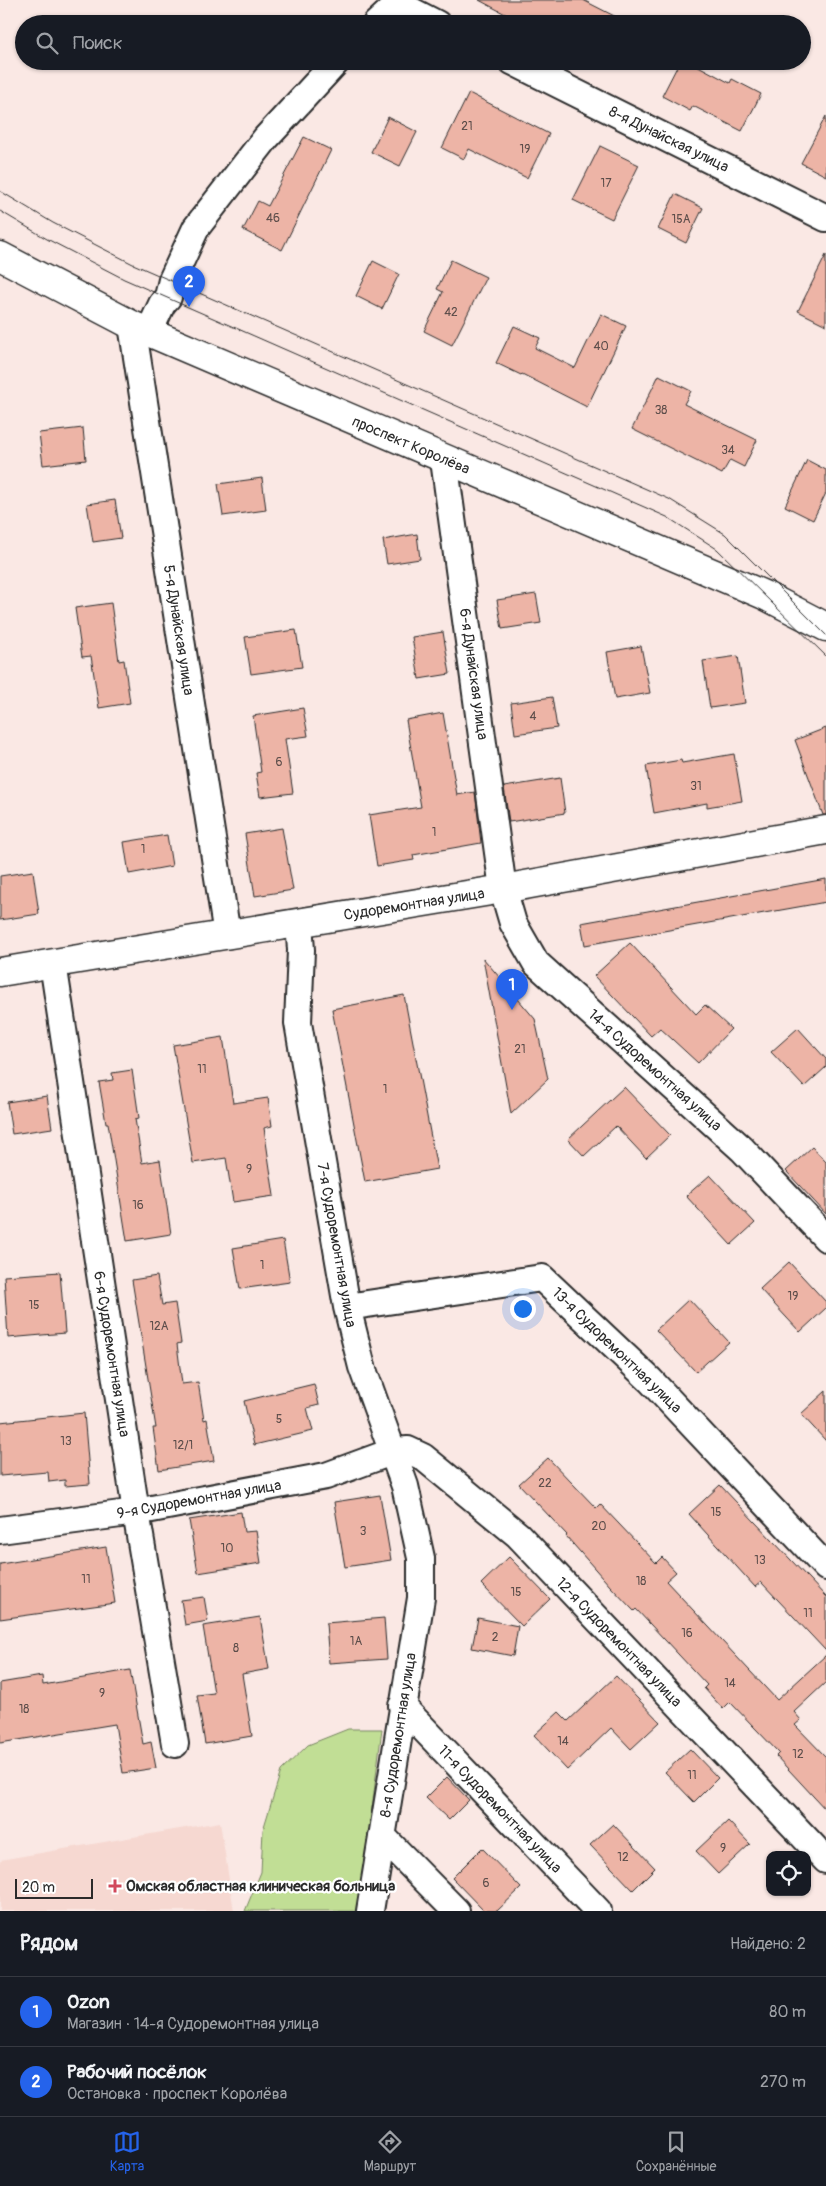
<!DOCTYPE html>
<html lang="ru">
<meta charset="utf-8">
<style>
:root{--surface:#171b24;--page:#242831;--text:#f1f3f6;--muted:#9ea1a6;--line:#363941;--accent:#2563eb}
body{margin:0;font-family:Pangolin,sans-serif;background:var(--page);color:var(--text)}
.controls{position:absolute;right:15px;bottom:15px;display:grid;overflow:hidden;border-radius:10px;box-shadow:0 1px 4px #0004}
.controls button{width:45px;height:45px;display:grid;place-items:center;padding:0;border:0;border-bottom:1px solid var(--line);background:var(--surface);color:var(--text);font:25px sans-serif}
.scale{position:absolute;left:15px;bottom:12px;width:78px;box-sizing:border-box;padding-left:5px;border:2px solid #2b2b2b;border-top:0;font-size:14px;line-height:18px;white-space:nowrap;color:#2b2b2b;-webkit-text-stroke:4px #fff;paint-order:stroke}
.you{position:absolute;left:522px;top:1308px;width:18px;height:18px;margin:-12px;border:4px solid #fff;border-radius:50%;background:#1a73e8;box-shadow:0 0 0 8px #1a73e833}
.badge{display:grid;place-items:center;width:32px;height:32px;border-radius:50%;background:var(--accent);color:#fff;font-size:16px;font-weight:700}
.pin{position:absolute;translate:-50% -41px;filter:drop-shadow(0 1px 2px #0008)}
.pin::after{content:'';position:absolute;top:26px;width:18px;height:15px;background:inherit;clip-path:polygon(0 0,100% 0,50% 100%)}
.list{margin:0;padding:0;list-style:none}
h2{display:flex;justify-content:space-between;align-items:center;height:65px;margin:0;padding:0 20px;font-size:21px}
h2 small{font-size:16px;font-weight:400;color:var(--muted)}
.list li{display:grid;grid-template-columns:32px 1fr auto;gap:15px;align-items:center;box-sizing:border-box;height:70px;padding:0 20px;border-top:1px solid var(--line)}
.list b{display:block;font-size:19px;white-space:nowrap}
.list p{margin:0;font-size:16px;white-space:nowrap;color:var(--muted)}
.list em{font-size:16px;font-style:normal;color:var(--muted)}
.icon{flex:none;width:28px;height:28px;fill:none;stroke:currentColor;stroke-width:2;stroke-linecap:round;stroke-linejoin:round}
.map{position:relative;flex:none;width:826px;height:1911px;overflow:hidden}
.search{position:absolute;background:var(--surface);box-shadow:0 1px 4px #0004;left:15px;right:15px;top:15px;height:55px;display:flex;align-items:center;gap:12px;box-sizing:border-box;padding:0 18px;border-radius:28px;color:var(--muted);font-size:19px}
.sheet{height:205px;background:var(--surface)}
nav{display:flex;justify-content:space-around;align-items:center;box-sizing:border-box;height:70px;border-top:1px solid var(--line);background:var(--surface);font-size:14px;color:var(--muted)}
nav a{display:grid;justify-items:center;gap:2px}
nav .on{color:var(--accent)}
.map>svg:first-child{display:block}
.built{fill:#f6d8d1}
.green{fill:#c1de95;stroke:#768460}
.building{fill:#edb4a6;stroke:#2b2b2b}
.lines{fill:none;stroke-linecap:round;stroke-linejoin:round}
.street-casing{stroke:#2b2b2b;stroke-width:30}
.secondary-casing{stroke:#2b2b2b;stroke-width:31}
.street{stroke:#fff;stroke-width:26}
.secondary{stroke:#fff;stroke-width:28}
.tram{stroke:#2b2b2b;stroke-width:1}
.poi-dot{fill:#d1495b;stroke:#fff;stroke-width:2}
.labels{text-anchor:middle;stroke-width:4.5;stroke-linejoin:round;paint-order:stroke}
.number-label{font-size:12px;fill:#5c4d4a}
.street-label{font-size:15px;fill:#2b2b2b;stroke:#fff}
.poi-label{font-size:15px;font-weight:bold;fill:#2b2b2b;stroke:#fff;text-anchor:start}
</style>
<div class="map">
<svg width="826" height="1911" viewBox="0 0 826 1911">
<rect width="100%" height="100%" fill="#fae8e4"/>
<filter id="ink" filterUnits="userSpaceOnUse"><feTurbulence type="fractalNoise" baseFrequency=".02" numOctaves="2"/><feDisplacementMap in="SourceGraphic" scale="10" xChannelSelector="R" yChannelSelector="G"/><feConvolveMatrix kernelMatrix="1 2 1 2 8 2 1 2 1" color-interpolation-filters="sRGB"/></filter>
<g filter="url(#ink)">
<path class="built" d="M 220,1822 L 234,1911 L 0,1911 L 0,1860 Z"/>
<path class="green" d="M 348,1729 L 382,1729 L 359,1911 L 245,1911 L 261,1872 L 263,1830 L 281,1771 L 308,1745 Z"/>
<path class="building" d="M 479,0 L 583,0 L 626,22 L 524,24 Z
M 680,61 L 689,61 L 730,83 L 732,79 L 761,94 L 742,131 L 693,106 L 690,111 L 662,96 Z
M 469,93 L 549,134 L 527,178 L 469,149 L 464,159 L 442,148 Z
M 826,116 L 826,176 L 801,163 Z
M 388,117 L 417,132 L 400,166 L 371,152 Z
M 304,137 L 331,150 L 282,250 L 243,230 L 258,201 L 268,206 Z
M 600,146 L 639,165 L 612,219 L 573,200 Z
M 675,194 L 703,208 L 686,243 L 658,229 Z
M 826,255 L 826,325 L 798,311 Z
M 451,260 L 486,277 L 452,345 L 424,331 L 443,292 L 437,289 Z
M 373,261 L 399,274 L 382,309 L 356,296 Z
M 601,314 L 626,326 L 587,407 L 522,374 L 521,375 L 496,363 L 514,326 L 540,338 L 535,348 L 575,368 Z
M 659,375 L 691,391 L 684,404 L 757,440 L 744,467 L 730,460 L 722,474 L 632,429 Z
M 83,428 L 86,460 L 43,465 L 39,433 Z
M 807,460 L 826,470 L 826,493 L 813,520 L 785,506 Z
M 262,478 L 266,510 L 223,516 L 218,484 Z
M 115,500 L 121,538 L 93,542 L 87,504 Z
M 417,534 L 420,559 L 387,564 L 383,540 Z
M 536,594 L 541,623 L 502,629 L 497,600 Z
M 111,603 L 119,661 L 124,660 L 130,703 L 99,708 L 91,656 L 82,657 L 75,608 Z
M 296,630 L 302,667 L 251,674 L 245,637 Z
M 443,632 L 450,674 L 419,679 L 412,637 Z
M 641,646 L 650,693 L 615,699 L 607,652 Z
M 738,656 L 745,703 L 710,708 L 703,661 Z
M 552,697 L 557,728 L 515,734 L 511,703 Z
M 303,708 L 308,736 L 285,739 L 293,793 L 260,797 L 256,773 L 261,772 L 253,716 Z
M 443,713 L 457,795 L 475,792 L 481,843 L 413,855 L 414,860 L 377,866 L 369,815 L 421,807 L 406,720 Z
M 826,728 L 826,815 L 823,815 L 795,740 Z
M 734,754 L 742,801 L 707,807 L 707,803 L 654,813 L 646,766 L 681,760 L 682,763 Z
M 560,778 L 565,813 L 509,822 L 504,787 Z
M 282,828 L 293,890 L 255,896 L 245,834 Z
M 167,835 L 172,866 L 129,874 L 124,842 Z
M 33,871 L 39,914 L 0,920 L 0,876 Z
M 826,879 L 826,902 L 585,945 L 581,923 Z
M 630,943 L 696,1014 L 705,1005 L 731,1029 L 698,1063 L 660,1028 L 651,1036 L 594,976 Z
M 483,958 L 535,1019 L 548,1079 L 511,1114 Z
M 404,995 L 437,1169 L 365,1182 L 332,1009 Z
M 798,1028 L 826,1059 L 826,1067 L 804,1087 L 771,1052 Z
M 223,1037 L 233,1103 L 268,1098 L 272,1126 L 264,1128 L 274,1196 L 233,1202 L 226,1158 L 193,1163 L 173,1045 Z
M 132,1070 L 139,1118 L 135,1119 L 142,1163 L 160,1160 L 171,1234 L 127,1241 L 108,1123 L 106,1123 L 99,1082 L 113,1080 L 112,1073 Z
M 624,1087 L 670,1135 L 646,1158 L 616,1126 L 584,1156 L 568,1139 Z
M 47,1096 L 52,1128 L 12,1134 L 7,1102 Z
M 812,1147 L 826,1162 L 826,1214 L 786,1171 Z
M 710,1175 L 755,1223 L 731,1245 L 686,1196 Z
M 283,1240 L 290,1282 L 240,1289 L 233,1248 Z
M 789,1262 L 826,1302 L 826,1308 L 800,1332 L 760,1289 Z
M 60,1272 L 65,1333 L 8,1338 L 4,1276 Z
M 157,1276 L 162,1305 L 175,1303 L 181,1343 L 177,1344 L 182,1384 L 198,1382 L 204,1420 L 207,1419 L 214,1461 L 159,1470 L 153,1428 L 156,1428 L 132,1280 Z
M 689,1299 L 729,1342 L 696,1372 L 656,1330 Z
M 314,1384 L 319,1405 L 307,1408 L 313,1431 L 254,1445 L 244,1401 Z
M 826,1391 L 826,1441 L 801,1414 Z
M 84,1413 L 90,1484 L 65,1486 L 65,1480 L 49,1482 L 48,1472 L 0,1476 L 0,1422 Z
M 548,1458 L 596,1508 L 600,1504 L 656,1563 L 662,1557 L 676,1572 L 666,1581 L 777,1700 L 826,1655 L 826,1682 L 794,1712 L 801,1720 L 795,1725 L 826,1757 L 826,1810 L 776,1756 L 779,1753 L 730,1702 L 723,1709 L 704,1688 L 707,1685 L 636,1609 L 634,1611 L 610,1586 L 566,1536 L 567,1535 L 519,1484 Z
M 720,1485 L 826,1597 L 826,1651 L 761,1582 L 755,1587 L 689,1514 Z
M 380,1495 L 391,1560 L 345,1567 L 334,1502 Z
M 241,1512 L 244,1532 L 256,1531 L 261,1563 L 198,1573 L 189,1520 Z
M 106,1547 L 115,1603 L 0,1619 L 0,1564 Z
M 509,1557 L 550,1599 L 522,1626 L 481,1584 Z
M 204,1597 L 208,1621 L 185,1625 L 181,1600 Z
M 260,1617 L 269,1669 L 242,1674 L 252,1736 L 205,1744 L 197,1695 L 214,1693 L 203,1626 Z
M 384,1618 L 387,1659 L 329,1663 L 326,1623 Z
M 478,1618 L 518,1626 L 513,1656 L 472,1648 Z
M 130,1670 L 143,1744 L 151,1742 L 156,1768 L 123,1773 L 115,1724 L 0,1743 L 0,1683 L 42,1676 L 43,1685 Z
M 616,1676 L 660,1722 L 631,1749 L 611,1728 L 567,1770 L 534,1735 L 559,1712 L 568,1721 Z
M 690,1749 L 718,1778 L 694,1802 L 665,1772 Z
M 447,1777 L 469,1800 L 449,1820 L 426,1798 Z
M 728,1821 L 750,1844 L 718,1874 L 696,1851 Z
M 613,1824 L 655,1868 L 633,1890 L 590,1845 Z
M 482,1848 L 521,1888 L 497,1911 L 484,1911 L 452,1878 Z"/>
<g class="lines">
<g class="street-casing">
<path id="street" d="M 398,4 L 437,24
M 376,24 L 402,0
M 512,61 L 826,218
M 132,325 L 227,935
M 149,332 L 162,304 L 168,297 L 172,280 L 196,228 L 266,138 L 337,61
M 444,460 L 503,889 L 513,923 L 536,963 L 742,1149 L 826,1238
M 299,923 L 301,950 L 298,1023 L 347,1307 L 362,1367 L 405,1486 L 421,1558 L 421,1598 L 370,1911
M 53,963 L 136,1512 L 175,1744
M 347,1307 L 542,1278 L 650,1380 L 826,1567
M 0,1530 L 136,1512 L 326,1476 L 394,1451 L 408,1450 L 423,1457 L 518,1535 L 826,1860
M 402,1706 L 598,1911
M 382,1836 L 456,1911"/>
</g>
<g class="secondary-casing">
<path id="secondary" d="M 0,256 L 132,325 L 764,595 L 826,627
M 0,972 L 503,889 L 826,830"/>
</g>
<use href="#street" class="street"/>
<use href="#secondary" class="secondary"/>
<path class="tram" d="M 0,191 L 53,223 L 133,264 L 669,499 L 725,534 L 826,635
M 0,211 L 47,239 L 124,279 L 667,517 L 717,549 L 826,656"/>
</g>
</g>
<path class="poi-dot" d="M112.5 1878.5h5v5h5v5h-5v5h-5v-5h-5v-5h5z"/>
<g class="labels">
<g class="number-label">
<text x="467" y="130">21</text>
<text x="525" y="153">19</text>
<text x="606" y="187">17</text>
<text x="273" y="222">46</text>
<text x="681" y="223">15А</text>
<text x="451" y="316">42</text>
<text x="601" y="350">40</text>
<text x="661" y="414">38</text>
<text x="728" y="454">34</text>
<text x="533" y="720">4</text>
<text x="279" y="766">6</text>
<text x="696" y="790">31</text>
<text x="434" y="836">1</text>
<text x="143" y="853">1</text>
<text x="520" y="1053">21</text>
<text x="202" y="1073">11</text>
<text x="385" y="1093">1</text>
<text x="249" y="1173">9</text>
<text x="138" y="1209">16</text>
<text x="262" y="1269">1</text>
<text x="793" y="1300">19</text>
<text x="34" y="1309">15</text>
<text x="159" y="1330">12А</text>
<text x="279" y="1423">5</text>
<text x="66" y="1445">13</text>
<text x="183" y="1449">12/1</text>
<text x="545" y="1487">22</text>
<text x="716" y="1516">15</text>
<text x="599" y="1530">20</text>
<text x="363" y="1535">3</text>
<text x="227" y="1552">10</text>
<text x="760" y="1564">13</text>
<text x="86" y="1583">11</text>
<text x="641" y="1585">18</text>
<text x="516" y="1596">15</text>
<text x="808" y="1617">11</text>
<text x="687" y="1637">16</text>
<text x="495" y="1641">2</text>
<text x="356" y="1645">1А</text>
<text x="236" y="1652">8</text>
<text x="730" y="1687">14</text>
<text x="102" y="1697">9</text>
<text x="24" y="1713">18</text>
<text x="563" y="1745">14</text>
<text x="798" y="1758">12</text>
<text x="692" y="1779">11</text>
<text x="723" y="1852">9</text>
<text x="623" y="1861">12</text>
<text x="486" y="1887">6</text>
</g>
<g class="street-label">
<text transform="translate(669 139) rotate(26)" y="5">8-я Дунайская улица</text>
<text transform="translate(411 445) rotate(23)" y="5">проспект Королёва</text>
<text transform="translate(179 630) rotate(81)" y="5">5-я Дунайская улица</text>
<text transform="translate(474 674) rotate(82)" y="5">6-я Дунайская улица</text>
<text transform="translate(414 904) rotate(-9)" y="5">Судоремонтная улица</text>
<text transform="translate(655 1070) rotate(42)" y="5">14-я Судоремонтная улица</text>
<text transform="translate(337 1245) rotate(80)" y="5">7-я Судоремонтная улица</text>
<text transform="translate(617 1350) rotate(44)" y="5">13-я Судоремонтная улица</text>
<text transform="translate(112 1354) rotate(81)" y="5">6-я Судоремонтная улица</text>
<text transform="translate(199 1499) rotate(-10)" y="5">9-я Судоремонтная улица</text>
<text transform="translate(619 1642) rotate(46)" y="5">12-я Судоремонтная улица</text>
<text transform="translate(398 1735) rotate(-81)" y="5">8-я Судоремонтная улица</text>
<text transform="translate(500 1809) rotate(46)" y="5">11-я Судоремонтная улица</text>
</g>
<g class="poi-label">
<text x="126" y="1891">Омская областная клиническая больница</text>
</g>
</g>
</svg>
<div class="controls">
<button><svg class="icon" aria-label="locate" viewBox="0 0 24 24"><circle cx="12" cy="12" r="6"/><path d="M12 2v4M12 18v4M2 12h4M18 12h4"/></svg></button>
</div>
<div class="scale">20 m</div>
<div class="you"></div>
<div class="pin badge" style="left:512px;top:1010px">1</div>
<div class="pin badge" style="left:189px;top:307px">2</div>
<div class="search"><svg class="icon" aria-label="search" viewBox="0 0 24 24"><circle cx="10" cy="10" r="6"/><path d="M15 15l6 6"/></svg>Поиск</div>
</div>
<section class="sheet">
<h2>Рядом<small>Найдено: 2</small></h2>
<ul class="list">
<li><span class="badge">1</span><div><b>Ozon</b><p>Магазин · 14-я Судоремонтная улица</p></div><em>80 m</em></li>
<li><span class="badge">2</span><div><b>Рабочий посёлок</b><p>Остановка · проспект Королёва</p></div><em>270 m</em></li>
</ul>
</section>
<nav>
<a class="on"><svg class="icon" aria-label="map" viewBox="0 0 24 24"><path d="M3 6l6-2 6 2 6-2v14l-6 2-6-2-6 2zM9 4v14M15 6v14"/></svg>Карта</a>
<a><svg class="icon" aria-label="directions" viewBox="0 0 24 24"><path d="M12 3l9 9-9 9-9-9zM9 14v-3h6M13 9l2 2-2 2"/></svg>Маршрут</a>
<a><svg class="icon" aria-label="saved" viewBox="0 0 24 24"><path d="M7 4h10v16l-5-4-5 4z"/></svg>Сохранённые</a>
</nav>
